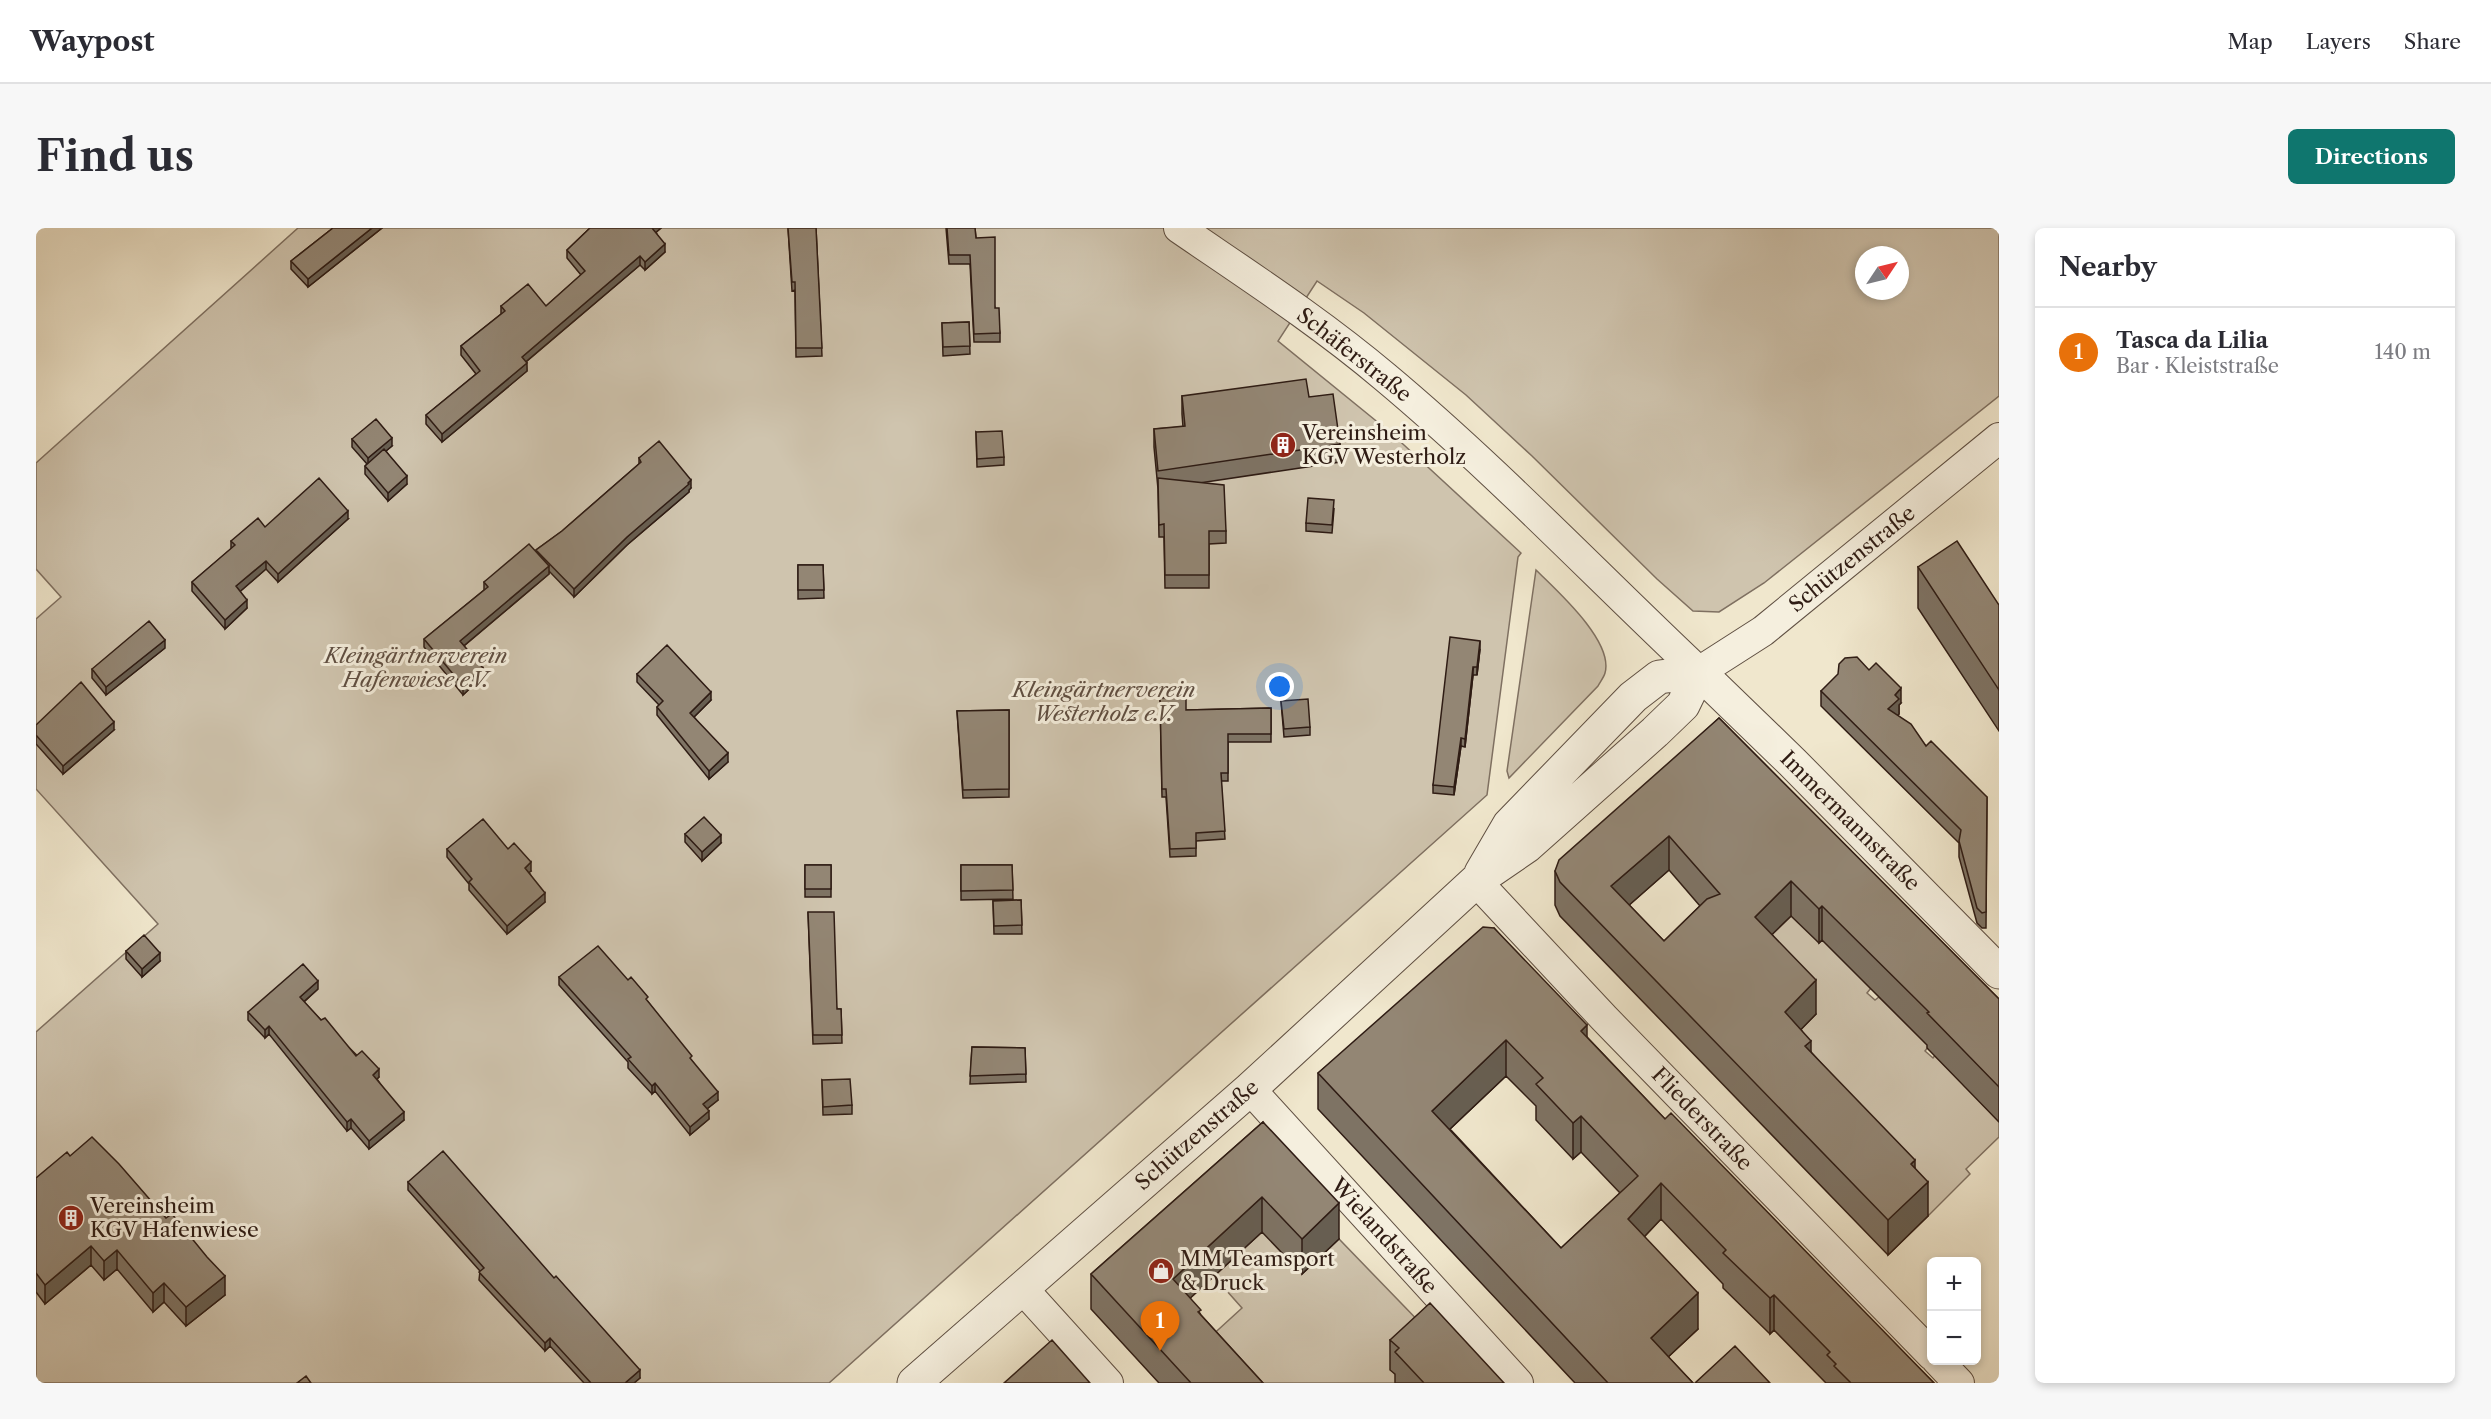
<!DOCTYPE html>
<meta charset="utf-8">
<style>
:root{--surface:#fff;--page:#f7f7f7;--text:#2b2b33;--muted:#7c7c81;--line:#e1e1e2;--accent:#0f766e}
body{margin:0;font-family:"Libre Caslon Text",serif;background:var(--page);color:var(--text)}
.controls{position:absolute;right:18px;bottom:18px;display:grid;overflow:hidden;border-radius:9px;box-shadow:0 3px 9px #0003}
.controls button{width:54px;height:54px;display:grid;place-items:center;padding:0;border:0;border-bottom:2px solid var(--line);background:var(--surface);color:var(--text);font:30px sans-serif}
.compass{position:absolute;left:1819px;top:18px;width:54px;height:54px;border-radius:50%;background:var(--surface);box-shadow:0 3px 9px #0003;rotate:55deg}
.you{position:absolute;left:1244px;top:459px;width:21px;height:21px;margin:-15px;border:4px solid #fff;border-radius:50%;background:#1a73e8;box-shadow:0 0 0 9px #1a73e833}
.badge{display:grid;place-items:center;width:39px;height:39px;border-radius:50%;background:var(--accent);color:#fff;font-size:20px;font-weight:700}
.pin{position:absolute;translate:-50% -50px;filter:drop-shadow(0 2px 3px #0008)}
.pin::after{content:'';position:absolute;top:32px;width:21px;height:18px;background:inherit;clip-path:polygon(0 0,100% 0,50% 100%)}
.list{margin:0;padding:0;list-style:none}
h2{display:flex;justify-content:space-between;align-items:center;height:78px;margin:0;padding:0 24px;font-size:26px}
h2 small{font-size:20px;font-weight:400;color:var(--muted)}
.list li{display:grid;grid-template-columns:39px 1fr auto;gap:18px;align-items:center;box-sizing:border-box;height:90px;padding:0 24px;border-top:2px solid var(--line)}
.list b{display:block;font-size:22px;white-space:nowrap}
.list p{margin:0;font-size:20px;white-space:nowrap;color:var(--muted)}
.list em{font-size:20px;font-style:normal;color:var(--muted)}
.map{position:relative;flex:none;width:1963px;height:1155px;overflow:hidden;border-radius:9px}
header{display:flex;align-items:center;gap:36px;box-sizing:border-box;height:84px;padding:0 30px;background:var(--surface);border-bottom:2px solid var(--line)}
header strong{font-size:28px}
nav{display:flex;gap:33px;margin-inline-start:auto;font-size:21px}
.intro{display:flex;align-items:center;justify-content:space-between;box-sizing:border-box;height:144px;padding:0 36px}
h1{margin:0;font-size:42px}
.button{padding:15px 27px;border-radius:9px;background:var(--accent);color:#fff;font-size:21px;font-weight:700}
main{display:flex;gap:36px;padding:0 36px}
aside{flex:1;background:var(--surface);border-radius:9px;box-shadow:0 3px 9px #0003}
.map>svg:first-child{display:block}
.green{fill:#cfc4ae;stroke:#7f7061;stroke-width:1.5;fill-rule:evenodd}
.lines{fill:none;stroke-linecap:round;stroke-linejoin:round}
.minor-casing{stroke:#5f4f42;stroke-width:32}
.tertiary-casing{stroke:#5f4f42;stroke-width:35}
.minor{stroke:#f5efde;stroke-width:30}
.tertiary{stroke:#f5efde;stroke-width:33}
.wall{fill:#7e7364;stroke:#2f1c14;stroke-width:1.5;fill-rule:evenodd}
.shaded-wall{fill:#675e51;stroke:#2f1c14;stroke-width:1.5}
.building{fill:#938674;stroke:#2f1c14;stroke-width:1.5;fill-rule:evenodd}
.labels{text-anchor:middle;stroke-width:6;stroke-linejoin:round;paint-order:stroke}
.street-label{font-size:21px;fill:#2f1c14;stroke:#f5efde}
.poi-label{font-size:21px;fill:#2f1c14;stroke:#f5efde;text-anchor:start}
.park-label{font-size:21px;font-style:italic;fill:#5f4e42;stroke:#f5efde}
</style>
<header>
<strong>Waypost</strong>
<nav><a>Map</a><a>Layers</a><a>Share</a></nav>
</header>
<div class="intro"><h1>Find us</h1><a class="button">Directions</a></div>
<main>
<div class="map">
<svg width="1963" height="1155" viewBox="0 0 1963 1155">
<rect width="100%" height="100%" fill="#f0e7cd"/>
<filter id="stains"><feTurbulence type="fractalNoise" baseFrequency=".00333" numOctaves="4"/><feColorMatrix values="0 0 0 0 .2 0 0 0 0 .09 0 0 0 0 .02 0 0 0 .5 -.17"/></filter>
<radialGradient id="worn" r=".72"><stop offset=".6" stop-color="#630" stop-opacity="0"/><stop offset="1" stop-color="#630" stop-opacity=".3"/></radialGradient>
<path class="green" d="M 262,0 L 1963,0 L 1963,168 L 1728,355 L 1683,384 L 1657,383 L 1621,351 L 1496,228 L 1430,167 L 1328,85 L 1281,53 L 1242,113 L 1355,205 L 1485,325 L 1482,329 L 1451,567 L 793,1155 L 0,1155 L 0,804 L 122,696 L 0,561 L 0,391 L 25,369 L 0,341 L 0,235 ZM 1828,27 L 1864,27 L 1864,63 L 1828,63 Z
M 1500,342 C 1520,362 1578,413 1569,445 C 1568,449 1564,454 1562,458 L 1473,550 L 1471,543 Z
M 1759,684 L 1783,715 L 1787,712 L 1835,760 L 1831,765 L 1839,772 L 1843,769 L 1893,818 L 1889,823 L 1897,830 L 1900,826 L 1963,894 L 1963,909 L 1930,941 L 1934,946 L 1892,988 L 1665,743 L 1719,723 Z
M 1235,994 L 1303,1011 L 1394,1105 L 1355,1142 L 1363,1151 L 1359,1155 L 1190,1155 L 1160,1122 L 1206,1080 L 1174,1044 Z"/>
<g class="lines">
<g class="minor-casing">
<path id="minor" d="M 1143,0 C 1213,48 1284,94 1349,149 C 1459,241 1559,346 1663,444 L 1727,403 L 1963,210
M 1440,653 L 1568,790 L 1896,1127
M 1214,861 L 1482,1155
M 986,1060 L 1072,1155
M 1901,1132 L 1923,1155"/>
</g>
<g class="tertiary-casing">
<path id="tertiary" d="M 1663,444 L 1756,534 L 1963,744
M 1445,645 L 1473,597 L 1597,469 L 1623,449 L 1663,444
M 878,1155 L 1214,861 L 1440,653 L 1491,618 L 1619,504 L 1647,477 L 1663,444"/>
</g>
<use href="#minor" class="minor"/>
<use href="#tertiary" class="tertiary"/>
</g>
<path class="wall" d="M 297,0 L 346,0 L 272,59 L 255,41 L 255,33 Z
M 554,0 L 625,0 L 620,4 L 629,24 L 609,42 L 604,37 L 490,134 L 491,143 L 406,214 L 390,196 L 390,187 L 440,146 L 425,127 L 425,118 L 465,86 L 465,78 L 510,78 L 545,47 L 531,30 L 531,22 Z
M 752,0 L 780,0 L 786,128 L 760,129 L 759,62 L 756,63 Z
M 910,0 L 939,0 L 940,10 L 959,80 L 964,105 L 964,114 L 938,114 L 934,36 L 913,36 Z
M 933,94 L 934,126 L 907,128 L 906,95 Z
M 1146,168 L 1273,169 L 1304,216 L 1304,234 L 1163,255 L 1190,303 L 1190,315 L 1173,316 L 1173,360 L 1129,360 L 1128,309 L 1123,309 L 1122,261 L 1118,219 L 1118,201 L 1147,199 L 1146,186 Z
M 940,204 L 968,229 L 968,237 L 941,239 Z
M 316,211 L 356,218 L 350,223 L 371,256 L 352,273 L 329,246 L 329,238 L 331,236 L 316,219 Z
M 603,230 L 655,260 L 653,262 L 653,264 L 591,317 L 538,369 L 513,343 L 513,346 L 428,418 L 447,448 L 427,467 L 388,419 L 388,411 L 448,362 L 448,354 L 500,323 L 500,322 L 526,303 L 603,236 Z
M 1298,281 L 1296,305 L 1270,303 L 1270,295 Z
M 312,291 L 242,354 L 230,341 L 204,363 L 211,380 L 189,401 L 156,363 L 156,354 L 195,321 L 195,313 L 229,299 Z
M 762,337 L 787,337 L 788,370 L 762,371 Z
M 1882,339 L 1963,377 L 1963,503 L 1882,380 Z
M 129,420 L 70,467 L 56,450 L 56,441 Z
M 1444,421 L 1441,447 L 1437,447 L 1429,519 L 1425,518 L 1418,567 L 1397,565 L 1397,557 Z
M 601,446 L 675,472 L 658,489 L 692,534 L 673,551 L 621,487 L 621,479 L 623,477 L 601,454 Z
M 1785,463 L 1865,475 L 1863,477 L 1863,486 L 1861,487 L 1890,518 L 1951,569 L 1950,700 L 1946,700 L 1941,695 L 1923,629 L 1923,615 L 1785,478 Z
M 1124,470 L 1150,482 L 1235,480 L 1235,514 L 1192,514 L 1192,553 L 1185,553 L 1189,611 L 1160,613 L 1160,628 L 1134,629 L 1130,569 L 1126,569 Z
M 1245,473 L 1274,499 L 1274,507 L 1248,509 Z
M 973,482 L 973,569 L 927,570 L 921,483 Z
M 1683,490 L 1963,771 L 1963,894 L 1891,820 L 1891,817 L 1786,712 L 1783,715 L 1755,688 L 1736,706 L 1780,786 L 1765,801 L 1775,824 L 1879,940 L 1892,988 L 1852,1027 L 1524,688 L 1519,677 L 1519,643 ZM 1633,642 L 1664,678 L 1628,713 L 1593,677 Z
M 0,497 L 78,502 L 27,546 L 0,516 Z
M 649,606 L 685,615 L 666,633 L 649,614 Z
M 411,621 L 472,621 L 495,643 L 493,644 L 509,674 L 471,706 L 433,662 L 433,656 L 411,629 Z
M 769,637 L 795,637 L 795,669 L 769,669 Z
M 925,637 L 976,637 L 977,671 L 925,672 Z
M 985,672 L 986,706 L 958,706 L 957,673 Z
M 772,684 L 801,781 L 805,781 L 806,815 L 777,816 Z
M 1458,700 L 1551,809 L 1629,891 L 1898,1155 L 1790,1155 L 1738,1102 L 1734,1106 L 1687,1060 L 1687,1056 L 1625,991 L 1608,1009 L 1662,1101 L 1632,1129 L 1657,1155 L 1539,1155 L 1282,881 L 1282,845 ZM 1470,848 L 1500,878 L 1500,892 L 1537,931 L 1545,924 L 1584,965 L 1525,1020 L 1414,901 Z
M 90,723 L 124,733 L 106,749 L 90,731 Z
M 523,749 L 612,774 L 656,833 L 682,872 L 671,881 L 673,891 L 654,907 L 619,863 L 616,866 L 592,840 L 592,834 L 523,757 Z
M 282,761 L 268,774 L 285,792 L 343,849 L 341,851 L 368,892 L 333,921 L 315,900 L 311,903 L 233,806 L 229,810 L 212,792 L 212,784 Z
M 936,819 L 989,820 L 990,854 L 934,856 Z
M 786,852 L 816,877 L 816,886 L 787,887 Z
M 1227,894 L 1303,1011 L 1266,1046 L 1226,1004 L 1154,1070 L 1165,1087 L 1227,1155 L 1123,1155 L 1055,1081 L 1055,1046 Z
M 0,950 L 189,1067 L 150,1098 L 128,1074 L 117,1084 L 81,1041 L 68,1052 L 55,1037 L 9,1076 L 0,1064 Z
M 372,954 L 604,1150 L 598,1155 L 548,1155 L 514,1118 L 509,1123 L 443,1052 L 444,1043 L 372,962 Z
M 1354,1112 L 1468,1155 L 1359,1155 L 1359,1146 L 1354,1142 Z"/>
<path class="shaded-wall" d="M 336,0 L 346,0 L 272,59 L 272,51 Z
M 616,0 L 625,0 L 616,8 Z
M 629,16 L 629,24 L 609,42 L 609,34 Z
M 604,28 L 604,37 L 486,137 L 486,129 Z
M 491,135 L 491,143 L 406,214 L 406,206 Z
M 356,210 L 356,218 L 332,238 L 332,230 Z
M 371,248 L 371,256 L 352,273 L 352,265 Z
M 655,252 L 655,260 L 653,262 L 653,264 L 591,317 L 538,369 L 538,361 L 591,309 Z
M 312,283 L 312,291 L 242,354 L 242,346 Z
M 230,333 L 230,341 L 200,367 L 200,358 Z
M 513,338 L 513,346 L 424,421 L 424,413 Z
M 211,372 L 211,380 L 189,401 L 189,392 Z
M 129,412 L 129,420 L 70,467 L 70,459 Z
M 1444,413 L 1444,421 L 1441,447 L 1441,439 Z
M 1437,439 L 1437,447 L 1429,519 L 1429,511 Z
M 447,440 L 447,448 L 427,467 L 427,458 Z
M 1865,460 L 1865,475 L 1863,477 L 1863,486 L 1852,497 L 1852,481 L 1859,467 Z
M 675,464 L 675,472 L 654,493 L 654,485 Z
M 78,494 L 78,502 L 27,546 L 27,538 Z
M 1425,510 L 1425,518 L 1418,567 L 1418,559 Z
M 692,525 L 692,534 L 673,551 L 673,543 Z
M 685,607 L 685,615 L 666,633 L 666,624 Z
M 1633,608 L 1633,642 L 1575,693 L 1575,658 Z
M 495,634 L 495,643 L 489,648 L 489,640 Z
M 1755,653 L 1755,688 L 1719,723 L 1719,689 Z
M 509,665 L 509,674 L 471,706 L 471,698 Z
M 1786,678 L 1786,712 L 1783,715 L 1783,681 Z
M 124,725 L 124,733 L 106,749 L 106,741 Z
M 1780,752 L 1780,786 L 1749,818 L 1749,784 Z
M 282,753 L 282,761 L 264,777 L 264,769 Z
M 1551,797 L 1551,832 L 1545,803 Z
M 233,798 L 233,806 L 229,810 L 229,802 Z
M 1470,812 L 1470,848 L 1396,918 L 1396,883 Z
M 1775,813 L 1775,847 L 1769,818 Z
M 343,841 L 343,849 L 337,855 L 337,847 Z
M 619,855 L 619,863 L 616,866 L 616,858 Z
M 682,864 L 682,872 L 667,884 L 667,876 Z
M 673,883 L 673,891 L 654,907 L 654,899 Z
M 368,884 L 368,892 L 333,921 L 333,913 Z
M 1545,888 L 1545,924 L 1537,931 L 1537,895 Z
M 315,891 L 315,900 L 311,903 L 311,894 Z
M 1879,932 L 1879,966 L 1892,954 L 1892,988 L 1852,1027 L 1852,992 L 1875,936 Z
M 1625,955 L 1625,991 L 1592,1026 L 1592,991 Z
M 1226,969 L 1226,1004 L 1137,1086 L 1137,1051 Z
M 1303,975 L 1303,1011 L 1266,1046 L 1266,1011 Z
M 55,1018 L 55,1037 L 9,1076 L 9,1057 Z
M 81,1022 L 81,1041 L 68,1052 L 68,1033 Z
M 189,1048 L 189,1067 L 150,1098 L 150,1079 Z
M 128,1055 L 128,1074 L 117,1084 L 117,1065 Z
M 1662,1065 L 1662,1101 L 1615,1145 L 1615,1110 Z
M 1738,1067 L 1738,1102 L 1734,1106 L 1734,1070 Z
M 514,1110 L 514,1118 L 509,1123 L 509,1115 Z
M 604,1142 L 604,1150 L 598,1155 L 589,1155 Z"/>
<path class="building" d="M 297,0 L 336,0 L 272,51 L 255,33 Z
M 554,0 L 616,0 L 629,16 L 609,34 L 604,28 L 486,129 L 491,135 L 406,206 L 390,187 L 444,143 L 425,118 L 469,83 L 465,78 L 492,56 L 510,78 L 549,43 L 531,22 Z
M 752,0 L 780,0 L 786,120 L 760,120 L 759,54 L 756,54 Z
M 911,0 L 939,0 L 940,10 L 959,9 L 959,80 L 963,80 L 964,105 L 938,106 L 934,27 L 913,27 Z
M 933,94 L 934,118 L 907,119 L 906,95 Z
M 1270,151 L 1273,169 L 1297,166 L 1304,216 L 1122,243 L 1118,201 L 1149,198 L 1146,168 Z
M 340,191 L 356,210 L 332,230 L 316,211 Z
M 966,203 L 968,229 L 941,231 L 940,204 Z
M 623,213 L 655,252 L 652,255 L 653,256 L 591,309 L 538,361 L 500,322 L 526,303 L 605,234 L 603,230 Z
M 348,221 L 371,248 L 352,265 L 329,238 Z
M 283,250 L 312,283 L 242,346 L 230,333 L 200,358 L 211,372 L 189,392 L 156,354 L 199,317 L 195,313 L 222,290 L 229,299 Z
M 1122,250 L 1188,257 L 1190,303 L 1173,303 L 1173,347 L 1129,347 L 1128,296 L 1123,297 Z
M 1272,270 L 1298,272 L 1296,297 L 1270,295 Z
M 1921,313 L 1963,377 L 1963,462 L 1882,339 Z
M 493,316 L 513,338 L 424,413 L 447,440 L 427,458 L 388,411 L 452,359 L 448,354 Z
M 762,337 L 787,337 L 788,362 L 762,362 Z
M 113,393 L 129,412 L 70,459 L 56,441 Z
M 1414,409 L 1444,413 L 1441,439 L 1437,439 L 1429,511 L 1425,510 L 1418,559 L 1397,557 Z
M 631,417 L 675,464 L 654,485 L 692,525 L 673,543 L 621,479 L 627,473 L 601,446 Z
M 1821,429 L 1833,442 L 1840,435 L 1865,460 L 1859,467 L 1863,471 L 1852,481 L 1875,496 L 1890,518 L 1895,513 L 1951,569 L 1950,684 L 1946,685 L 1941,680 L 1923,613 L 1925,602 L 1785,463 L 1802,446 L 1803,436 L 1809,430 Z
M 45,454 L 78,494 L 27,538 L 0,507 L 0,497 Z
M 1150,469 L 1150,482 L 1235,480 L 1235,506 L 1192,506 L 1192,545 L 1185,545 L 1189,603 L 1160,605 L 1160,620 L 1134,621 L 1130,561 L 1126,561 L 1124,470 Z
M 1272,471 L 1274,499 L 1248,501 L 1245,473 Z
M 973,482 L 973,561 L 927,562 L 921,483 Z
M 1683,490 L 1963,771 L 1963,859 L 1891,785 L 1893,784 L 1786,678 L 1783,681 L 1755,653 L 1719,689 L 1780,752 L 1749,784 L 1775,813 L 1769,818 L 1879,932 L 1875,936 L 1892,954 L 1852,992 L 1524,654 L 1519,643 L 1523,632 ZM 1633,608 L 1684,666 L 1671,671 L 1628,713 L 1575,658 Z
M 668,589 L 685,607 L 666,624 L 649,606 Z
M 447,591 L 472,621 L 478,615 L 495,634 L 489,640 L 509,665 L 471,698 L 433,654 L 436,651 L 411,621 Z
M 769,637 L 795,637 L 795,661 L 769,661 Z
M 925,637 L 976,637 L 977,662 L 925,663 Z
M 985,672 L 986,697 L 958,698 L 957,673 Z
M 772,684 L 798,684 L 801,781 L 805,781 L 806,807 L 777,807 Z
M 1447,699 L 1458,700 L 1551,797 L 1545,803 L 1629,891 L 1635,885 L 1898,1155 L 1815,1155 L 1798,1138 L 1800,1136 L 1791,1127 L 1794,1124 L 1738,1067 L 1734,1070 L 1687,1025 L 1690,1022 L 1625,955 L 1592,991 L 1662,1065 L 1615,1110 L 1657,1155 L 1572,1155 L 1282,845 ZM 1470,812 L 1507,850 L 1500,856 L 1537,895 L 1545,888 L 1602,948 L 1525,1020 L 1396,883 Z
M 108,707 L 124,725 L 106,741 L 90,723 Z
M 562,718 L 592,752 L 595,749 L 612,769 L 610,771 L 656,828 L 654,830 L 682,864 L 667,876 L 673,883 L 654,899 L 619,855 L 616,858 L 592,831 L 595,829 L 523,749 Z
M 267,736 L 282,753 L 264,769 L 285,792 L 289,790 L 320,828 L 326,823 L 343,841 L 337,847 L 368,884 L 333,913 L 315,891 L 311,894 L 233,798 L 229,802 L 212,784 Z
M 936,819 L 989,820 L 990,846 L 934,848 Z
M 814,851 L 816,877 L 787,879 L 786,852 Z
M 1227,894 L 1303,975 L 1266,1011 L 1226,969 L 1137,1051 L 1165,1082 L 1162,1084 L 1227,1155 L 1155,1155 L 1055,1046 Z
M 56,909 L 83,936 L 130,990 L 136,986 L 171,1029 L 189,1048 L 150,1079 L 128,1055 L 117,1065 L 81,1022 L 68,1033 L 55,1018 L 9,1057 L 0,1045 L 0,950 L 31,924 L 34,928 Z
M 407,923 L 518,1050 L 520,1048 L 604,1142 L 589,1155 L 555,1155 L 514,1110 L 509,1115 L 443,1044 L 448,1040 L 372,954 Z
M 1394,1075 L 1468,1155 L 1388,1155 L 1359,1124 L 1363,1120 L 1354,1112 Z
M 1016,1112 L 1054,1155 L 968,1155 Z
M 1699,1118 L 1734,1155 L 1659,1155 Z
M 270,1148 L 275,1155 L 261,1155 Z"/>
<defs>
<g id="building-disc" transform="scale(1.35)"><circle r="9.5" fill="#8f2418" stroke="#f5efde"/><path d="M-4-6H4V6H1V3H-1V6H-4ZM-2.5-4.3h1.7v1.8h-1.7ZM.8-4.3h1.7v1.8H.8ZM-2.5-1h1.7V.8h-1.7ZM.8-1h1.7V.8H.8Z" fill="#fff"/></g>
<g id="shop-disc" transform="scale(1.35)"><circle r="9.5" fill="#8f2418" stroke="#f5efde"/><path d="M-5-2.5h2.3a2.7 3.5 0 0 1 5.4 0H5L5.5 6h-11ZM-1.5-2.5h3a1.5 2.3 0 0 0-3 0Z" fill="#fff"/></g>
</defs>
<g fill-rule="evenodd">
<use href="#building-disc" x="1247" y="217"/>
<use href="#building-disc" x="35" y="990"/>
<use href="#shop-disc" x="1125" y="1043"/>
</g>
<g class="labels">
<g class="street-label">
<text transform="translate(1318 127) rotate(38)" y="7">Schäferstraße</text>
<text transform="translate(1816 331) rotate(-39)" y="7">Schützenstraße</text>
<text transform="translate(1814 593) rotate(45)" y="7">Immermannstraße</text>
<text transform="translate(1666 891) rotate(46)" y="7">Fliederstraße</text>
<text transform="translate(1161 907) rotate(-41)" y="7">Schützenstraße</text>
<text transform="translate(1348 1008) rotate(48)" y="7">Wielandstraße</text>
</g>
<g class="poi-label">
<text x="1266" y="212">Vereinsheim<tspan x="1266" dy="24">KGV Westerholz</tspan></text>
<text x="54" y="985">Vereinsheim<tspan x="54" dy="24">KGV Hafenwiese</tspan></text>
<text x="1144" y="1038">MM Teamsport<tspan x="1144" dy="24">&amp; Druck</tspan></text>
</g>
<g class="park-label">
<text x="380" y="435">Kleingärtnerverein<tspan x="380" dy="24">Hafenwiese e.V.</tspan></text>
<text x="1068" y="469">Kleingärtnerverein<tspan x="1068" dy="24">Westerholz e.V.</tspan></text>
</g>
</g>
<rect width="100%" height="100%" filter="url(#stains)"/>
<rect width="100%" height="100%" fill="url(#worn)"/>
</svg>
<div class="controls">
<button>+</button>
<button>−</button>
</div>
<svg class="compass" viewBox="-18 -18 36 36"><path d="M0-13l5 13h-10z" fill="#e53935"/><path d="M0 13l5-13h-10z" fill="#7c7c81"/></svg>
<div class="you"></div>
<div class="pin badge" style="left:1124px;top:1123px;background:#e8710a">1</div>
</div>
<aside>
<h2>Nearby<small></small></h2>
<ul class="list">
<li><span class="badge" style="background:#e8710a">1</span><div><b>Tasca da Lilia</b><p>Bar · Kleiststraße</p></div><em>140 m</em></li>
</ul>
</aside>
</main>
